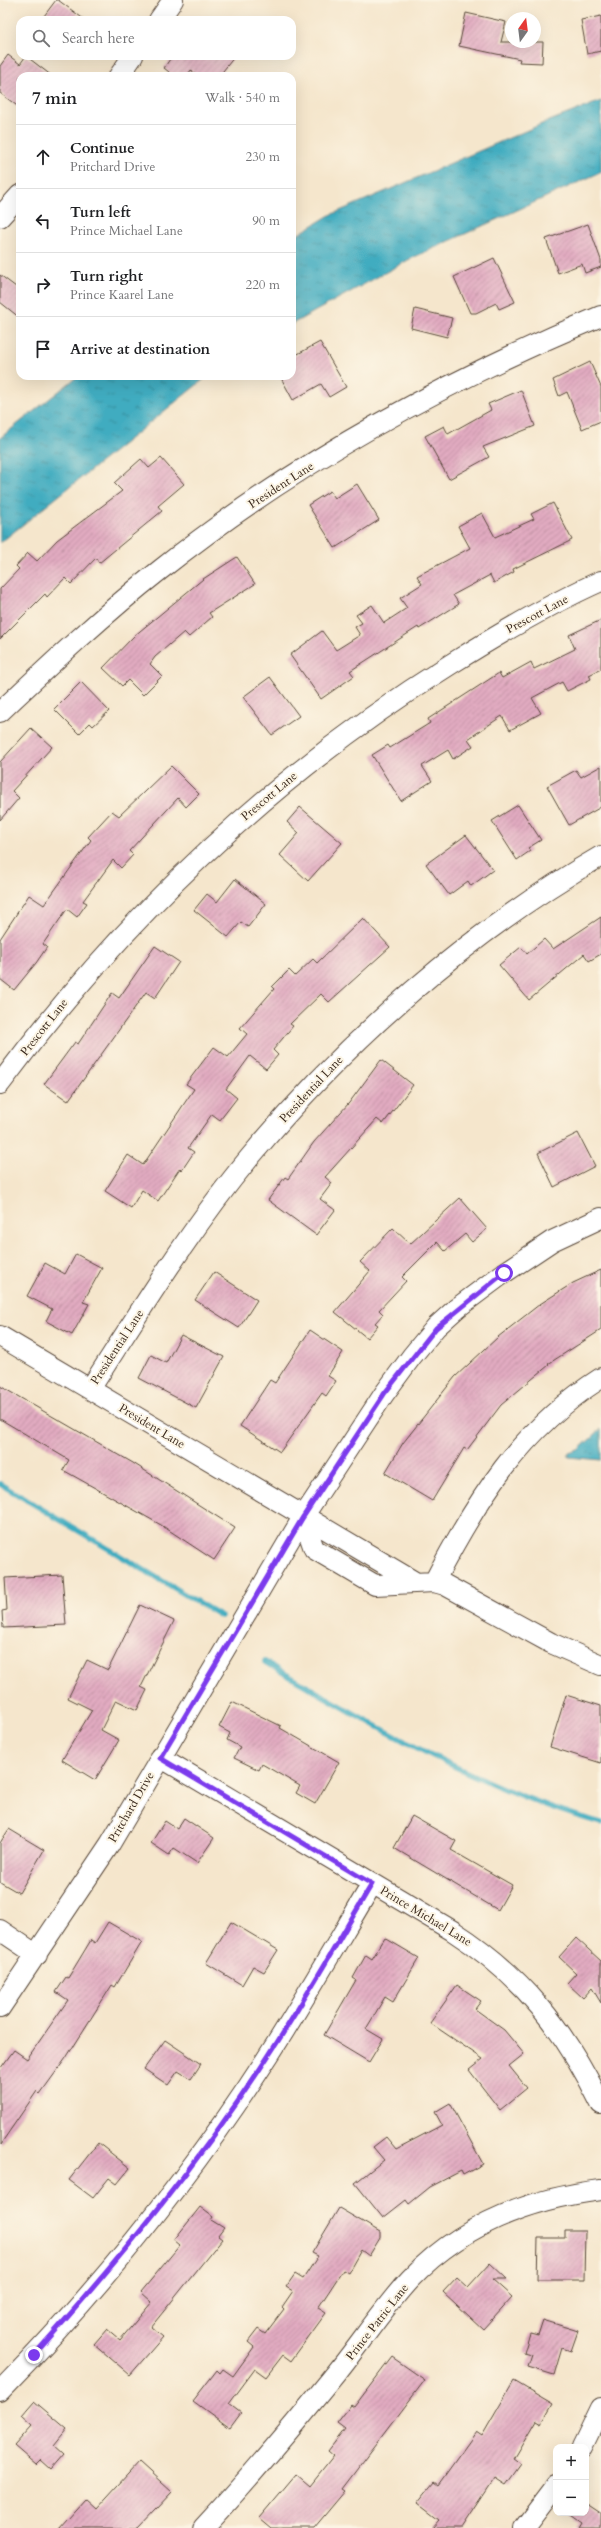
<!DOCTYPE html>
<meta charset="utf-8">
<style>
:root{--surface:#fff;--page:#f6f6f6;--text:#202124;--muted:#757577;--line:#e0e0e0}
body{margin:0;font-family:Cardo,serif;background:var(--page);color:var(--text)}
.controls{position:absolute;right:12px;bottom:12px;display:grid;overflow:hidden;border-radius:8px;box-shadow:0 4px 16px #0002}
.controls button{width:36px;height:36px;display:grid;place-items:center;padding:0;border:0;border-bottom:1px solid var(--line);background:var(--surface);color:var(--text);font:20px sans-serif}
.compass{position:absolute;left:505px;top:12px;width:36px;height:36px;border-radius:50%;background:var(--surface);box-shadow:0 4px 16px #0002;rotate:14deg}
.stop{position:absolute;width:12px;height:12px;margin:-9px;border:3px solid #7c3aed;border-radius:50%;background:#fff}
.stop.end{background:#7c3aed;border-color:#fff;box-shadow:0 1px 4px #0008}
.list{margin:0;padding:0;list-style:none}
h2{display:flex;justify-content:space-between;align-items:center;height:52px;margin:0;padding:0 16px;font-size:17px}
h2 small{font-size:13px;font-weight:400;color:var(--muted)}
.list li{display:grid;grid-template-columns:26px 1fr auto;gap:12px;align-items:center;box-sizing:border-box;height:64px;padding:0 16px;border-top:1px solid var(--line)}
.list b{display:block;font-size:15px;white-space:nowrap}
.list p{margin:0;font-size:13px;white-space:nowrap;color:var(--muted)}
.list em{font-size:13px;font-style:normal;color:var(--muted)}
.icon{flex:none;width:22px;height:22px;fill:none;stroke:currentColor;stroke-width:2;stroke-linecap:round;stroke-linejoin:round}
.map{position:relative;flex:none;width:601px;height:2528px;overflow:hidden}
.search{position:absolute;background:var(--surface);box-shadow:0 4px 16px #0002;left:16px;top:16px;width:280px;height:44px;display:flex;align-items:center;gap:10px;box-sizing:border-box;padding:0 14px;border-radius:12px;color:var(--muted);font-size:15px}
.panel{position:absolute;background:var(--surface);box-shadow:0 4px 16px #0002;left:16px;top:72px;width:280px;height:308px;border-radius:12px}
.map>svg:first-child{display:block}
.water{fill:url(#water-ripples);stroke:#3e6b6f}
.lines{fill:none;stroke-linecap:round;stroke-linejoin:round}
.stream{stroke:#41acc0;stroke-width:5.5}
.building{fill:url(#building-hatch)}
.minor-casing{stroke:#574638;stroke-width:22}
.minor{stroke:#fff;stroke-width:20}
.route{stroke:#7c3aed;stroke-width:5}
.labels{text-anchor:middle;stroke-width:4;stroke-linejoin:round;paint-order:stroke}
.street-label{font-size:12px;fill:#3b2a1e;stroke:#fcf5e5}
</style>
<div class="map">
<svg width="601" height="2528" viewBox="0 0 601 2528">
<defs>
<pattern id="water-ripples" width="26" height="14" patternUnits="userSpaceOnUse"><rect width="26" height="14" fill="#41acc0"/><path d="M2 4q2-2 4 0t4 0M15 11q2-2 4 0t4 0" fill="none" stroke="#388c9b"/></pattern>
<pattern id="building-hatch" width="6" height="6" patternUnits="userSpaceOnUse"><rect width="6" height="6" fill="#e2abc1"/><path d="M-1 1l2-2M0 6l6-6M5 7l2-2" fill="none" stroke="#b88b9c"/></pattern>
</defs>
<rect width="100%" height="100%" fill="#fcf5e5"/>
<filter id="ink" filterUnits="userSpaceOnUse"><feTurbulence type="fractalNoise" baseFrequency=".025" numOctaves="2"/><feDisplacementMap in="SourceGraphic" scale="8" xChannelSelector="R" yChannelSelector="G"/><feConvolveMatrix kernelMatrix="1 2 1 2 8 2 1 2 1" color-interpolation-filters="sRGB"/></filter>
<filter id="wash" filterUnits="userSpaceOnUse"><feTurbulence type="fractalNoise" baseFrequency=".012" numOctaves="4" result="noise"/><feDisplacementMap in="SourceGraphic" scale="16" xChannelSelector="R" yChannelSelector="G"/><feGaussianBlur stdDeviation="0.9" result="paint"/><feColorMatrix in="noise" values="0 0 0 0 0 0 0 0 0 0 0 0 0 0 0 0 0 1.4 0 .05"/><feComposite in="paint" operator="in"/></filter>
<g filter="url(#wash)">
<rect width="100%" height="100%" fill="#f5e6cc"/>
<path class="water" d="M 601,101 L 601,172 L 410,259 L 292,324 L 292,238 L 328,216 L 544,123 Z
M 78,376 L 208,376 L 0,543 L 0,438 Z
M 601,1429 L 601,1460 L 569,1457 L 569,1453 L 578,1450 Z"/>
<g class="lines">
<path class="stream" d="M 0,1484 L 221,1616
M 265,1662 C 373,1725 480,1789 601,1823"/>
</g>
<g id="blocks">
<path class="building" d="M 56,0 L 58,0 L 85,20 L 41,20 Z
M 466,13 L 506,22 L 501,42 L 543,42 L 542,63 L 519,62 L 520,59 L 459,46 Z
M 601,16 L 601,51 L 587,54 L 581,20 Z
M 8,55 L 20,64 L 26,56 L 52,76 L 20,76 L 20,108 L 0,93 L 0,66 Z
M 172,56 L 235,56 L 219,76 L 198,76 L 191,70 L 187,76 L 174,76 L 164,68 Z
M 588,224 L 601,260 L 601,267 L 585,273 L 582,264 L 558,273 L 546,239 Z
M 494,258 L 515,302 L 499,309 L 496,303 L 476,313 L 470,313 L 454,277 Z
M 0,275 L 20,290 L 20,318 L 0,302 Z
M 415,309 L 452,318 L 447,337 L 411,328 Z
M 320,342 L 346,387 L 329,397 L 321,384 L 293,400 L 280,376 L 292,376 L 292,357 Z
M 590,362 L 601,387 L 601,421 L 582,429 L 567,392 L 559,396 L 553,380 Z
M 521,390 L 535,426 L 483,447 L 489,457 L 449,479 L 425,436 L 444,426 L 448,434 L 491,410 L 488,404 Z
M 161,458 L 184,484 L 158,506 L 162,511 L 99,563 L 96,558 L 71,584 L 65,578 L 47,597 L 45,594 L 0,639 L 0,589 L 19,569 L 16,566 L 28,553 L 37,561 L 57,540 L 122,491 L 114,483 L 141,459 L 149,468 Z
M 357,484 L 379,520 L 335,548 L 308,505 L 330,491 L 335,498 Z
M 553,503 L 572,540 L 513,569 L 514,572 L 494,583 L 490,575 L 453,595 L 459,604 L 419,629 L 418,627 L 350,671 L 354,676 L 321,699 L 290,655 L 322,631 L 336,650 L 360,635 L 355,627 L 362,623 L 356,615 L 372,605 L 384,623 L 407,608 L 400,598 L 422,584 L 417,576 L 470,548 L 458,526 L 482,513 L 495,537 L 534,519 L 531,514 Z
M 237,557 L 255,584 L 209,613 L 212,617 L 189,637 L 184,632 L 155,657 L 150,664 L 162,676 L 143,695 L 128,680 L 122,686 L 103,668 L 134,636 L 203,579 Z
M 601,620 L 601,669 L 589,675 L 591,679 L 567,691 L 562,682 L 532,698 L 541,713 L 510,730 L 502,716 L 468,739 L 473,746 L 453,759 L 448,750 L 422,766 L 432,781 L 401,801 L 372,755 L 388,745 L 390,748 L 430,723 L 428,719 L 499,673 L 502,678 L 531,662 L 534,669 L 575,649 L 569,635 Z
M 270,677 L 299,716 L 272,735 L 243,697 Z
M 81,682 L 109,711 L 93,726 L 90,723 L 79,734 L 54,709 Z
M 31,728 L 52,747 L 12,791 L 19,798 L 0,820 L 0,762 Z
M 171,766 L 199,794 L 186,807 L 178,798 L 129,851 L 133,855 L 121,868 L 113,860 L 83,901 L 87,903 L 77,917 L 67,909 L 43,944 L 47,947 L 36,963 L 14,990 L 0,979 L 0,939 L 29,895 L 44,905 L 91,840 L 88,837 L 112,811 L 119,816 Z
M 601,766 L 601,807 L 569,825 L 547,786 L 576,770 L 581,777 Z
M 518,805 L 541,840 L 528,848 L 530,851 L 517,860 L 492,821 Z
M 300,807 L 342,843 L 308,881 L 280,855 L 299,833 L 287,822 Z
M 466,835 L 493,870 L 471,886 L 468,881 L 449,895 L 426,864 Z
M 235,879 L 266,904 L 248,927 L 241,922 L 228,937 L 194,910 L 207,894 L 217,902 Z
M 601,917 L 601,954 L 589,961 L 584,954 L 529,1000 L 499,965 L 521,947 L 527,954 L 544,939 L 553,949 Z
M 363,918 L 390,947 L 329,1002 L 321,994 L 290,1024 L 293,1026 L 273,1050 L 278,1055 L 266,1069 L 250,1056 L 226,1089 L 237,1098 L 220,1120 L 212,1114 L 188,1148 L 194,1152 L 182,1170 L 180,1168 L 158,1201 L 142,1190 L 131,1208 L 105,1191 L 128,1155 L 143,1165 L 194,1089 L 186,1084 L 214,1047 L 228,1057 L 247,1034 L 240,1028 L 274,989 L 272,987 L 289,970 L 295,976 L 313,959 L 317,963 Z
M 155,946 L 179,962 L 155,998 L 146,992 L 68,1101 L 44,1084 L 75,1042 L 78,1044 L 112,993 L 119,998 Z
M 381,1060 L 413,1085 L 383,1124 L 377,1119 L 325,1177 L 332,1183 L 320,1199 L 335,1210 L 316,1235 L 268,1200 L 285,1177 L 288,1179 L 314,1142 L 349,1103 Z
M 578,1133 L 595,1166 L 554,1187 L 538,1153 Z
M 460,1198 L 487,1229 L 472,1242 L 465,1234 L 445,1251 L 437,1242 L 402,1277 L 406,1281 L 379,1310 L 383,1314 L 375,1323 L 378,1325 L 367,1338 L 335,1312 L 370,1271 L 360,1262 L 393,1228 L 410,1244 Z
M 76,1254 L 102,1268 L 83,1302 L 89,1304 L 72,1335 L 46,1321 L 52,1309 L 27,1296 L 45,1263 L 65,1274 Z
M 601,1270 L 601,1330 L 548,1364 L 549,1365 L 501,1405 L 467,1450 L 464,1448 L 432,1501 L 385,1473 L 403,1443 L 455,1377 L 498,1337 L 540,1304 L 573,1283 Z
M 214,1272 L 257,1300 L 239,1328 L 195,1300 Z
M 310,1330 L 343,1352 L 328,1376 L 336,1381 L 326,1396 L 322,1393 L 280,1452 L 240,1426 L 270,1380 L 275,1383 Z
M 181,1335 L 224,1357 L 196,1408 L 139,1378 L 151,1355 L 166,1363 Z
M 0,1386 L 133,1463 L 235,1528 L 214,1560 L 161,1525 L 63,1470 L 69,1460 L 0,1419 Z
M 62,1575 L 66,1625 L 3,1628 L 2,1611 L 7,1610 L 5,1578 Z
M 140,1605 L 174,1621 L 141,1687 L 147,1690 L 137,1710 L 116,1700 L 101,1730 L 119,1740 L 95,1780 L 62,1760 L 92,1710 L 68,1698 L 87,1660 L 108,1670 Z
M 566,1695 L 601,1706 L 601,1763 L 550,1747 Z
M 232,1702 L 281,1726 L 280,1728 L 339,1762 L 315,1804 L 296,1793 L 300,1786 L 262,1764 L 259,1770 L 234,1758 L 240,1747 L 227,1740 L 230,1733 L 219,1727 Z
M 412,1816 L 456,1841 L 451,1850 L 512,1885 L 498,1910 L 394,1848 Z
M 184,1818 L 214,1838 L 197,1863 L 174,1848 L 169,1855 L 151,1843 L 165,1821 L 177,1829 Z
M 9,1829 L 44,1850 L 19,1893 L 0,1882 L 0,1843 Z
M 108,1922 L 142,1942 L 115,1987 L 112,1985 L 66,2058 L 40,2094 L 37,2091 L 0,2145 L 0,2069 L 14,2050 L 27,2059 L 68,2000 L 56,1992 L 66,1977 L 68,1978 L 91,1940 L 95,1943 Z
M 231,1922 L 278,1950 L 264,1972 L 253,1966 L 242,1985 L 206,1963 Z
M 385,1938 L 419,1958 L 393,2002 L 385,1997 L 366,2029 L 383,2039 L 369,2062 L 324,2035 L 356,1980 L 353,1978 L 366,1955 L 372,1959 Z
M 576,1938 L 601,1961 L 601,2003 L 592,1988 L 583,1998 L 567,1983 L 576,1973 L 559,1957 Z
M 457,1985 L 481,2001 L 475,2009 L 504,2030 L 524,2054 L 509,2066 L 527,2088 L 500,2110 L 469,2070 L 483,2059 L 430,2023 Z
M 165,2040 L 201,2064 L 191,2079 L 178,2071 L 168,2085 L 144,2069 Z
M 450,2103 L 483,2164 L 463,2175 L 461,2171 L 430,2187 L 409,2204 L 406,2200 L 383,2218 L 355,2183 L 384,2160 L 373,2147 L 386,2137 L 396,2149 L 442,2125 L 435,2112 Z
M 98,2143 L 130,2168 L 117,2184 L 109,2178 L 93,2198 L 69,2180 Z
M 200,2207 L 213,2217 L 211,2220 L 224,2228 L 218,2236 L 222,2239 L 151,2327 L 163,2337 L 130,2375 L 94,2344 L 107,2329 L 120,2340 L 152,2302 L 141,2292 L 180,2245 L 174,2240 Z
M 339,2208 L 380,2232 L 380,2238 L 369,2256 L 361,2250 L 348,2273 L 343,2270 L 318,2308 L 326,2313 L 291,2361 L 283,2355 L 266,2377 L 255,2369 L 229,2404 L 241,2413 L 230,2428 L 193,2401 L 217,2370 L 220,2373 L 223,2369 L 233,2376 L 254,2347 L 248,2342 L 258,2329 L 265,2334 L 284,2309 L 282,2307 L 293,2291 L 286,2287 L 295,2274 L 303,2279 L 318,2256 L 312,2253 Z
M 565,2231 L 585,2231 L 584,2280 L 537,2280 L 538,2238 L 565,2238 Z
M 490,2263 L 507,2279 L 492,2279 L 512,2297 L 483,2329 L 443,2292 L 457,2277 L 468,2287 Z
M 543,2320 L 578,2331 L 571,2351 L 562,2348 L 554,2375 L 528,2367 L 532,2355 L 524,2353 L 530,2333 L 538,2335 Z
M 392,2357 L 425,2380 L 342,2489 L 345,2491 L 314,2528 L 271,2528 L 259,2518 L 296,2474 L 310,2486 L 334,2456 L 328,2451 L 345,2429 L 337,2423 L 351,2405 L 354,2407 Z
M 514,2381 L 553,2404 L 542,2423 L 537,2420 L 514,2459 L 521,2464 L 506,2485 L 495,2478 L 462,2528 L 432,2528 L 439,2520 L 417,2503 L 434,2482 L 438,2485 L 476,2432 L 482,2436 Z
M 34,2401 L 67,2429 L 54,2445 L 64,2454 L 51,2469 L 41,2460 L 36,2465 L 14,2446 L 32,2426 L 21,2416 Z
M 139,2462 L 172,2492 L 138,2528 L 59,2528 L 85,2499 L 96,2509 Z
M 586,2503 L 601,2513 L 601,2528 L 578,2528 L 581,2523 L 567,2513 L 586,2513 Z"/>
</g>
</g>
<g filter="url(#ink)">
<use href="#blocks" fill-opacity="0" stroke="#574638" stroke-width="1"/>
<g class="lines">
<g class="minor-casing">
<path id="minor" d="M 159,20 L 173,0
M 119,76 L 133,56
M 0,217 L 20,195
M 0,712 C 52,663 104,614 160,570 C 293,464 445,381 601,316
M 0,1084 C 125,916 273,775 451,664 C 499,634 549,604 601,581
M 0,1336 L 415,1582
M 90,1389 C 141,1310 190,1229 250,1157 C 348,1039 468,933 601,856
M 303,1517 L 314,1549 L 375,1585 L 434,1582 L 445,1585 L 551,1643 L 601,1665
M 434,1582 C 477,1499 521,1429 601,1378
M 160,1757 L 453,1931 C 523,1976 565,2030 601,2104
M 0,1930 L 37,1955
M 0,2008 L 110,1844 L 303,1517 L 384,1394 L 412,1356 L 436,1327 L 457,1308 L 504,1273 L 552,1241 L 601,1218
M 0,2391 C 100,2289 191,2176 269,2055 C 305,1999 338,1941 372,1884
M 582,2447 L 601,2408
M 203,2528 C 250,2478 294,2425 337,2372 C 362,2341 384,2307 410,2279 C 461,2225 529,2199 601,2190
M 524,2528 L 556,2486"/>
</g>
<use href="#minor" class="minor"/>
</g>
</g>
<g class="lines" filter="url(#ink)">
<path class="route" d="M 34,2355 C 119,2260 200,2162 269,2055 C 305,2000 338,1941 372,1884 L 160,1758 L 303,1517 L 384,1394 L 436,1328 L 504,1273"/>
</g>
<g class="labels">
<g class="street-label">
<text transform="translate(281 485) rotate(-33)" y="4">President Lane</text>
<text transform="translate(537 614) rotate(-28)" y="4">Prescott Lane</text>
<text transform="translate(269 796) rotate(-40)" y="4">Prescott Lane</text>
<text transform="translate(44 1027) rotate(-52)" y="4">Prescott Lane</text>
<text transform="translate(311 1089) rotate(-47)" y="4">Presidential Lane</text>
<text transform="translate(117 1347) rotate(-57)" y="4">Presidential Lane</text>
<text transform="translate(152 1426) rotate(31)" y="4">President Lane</text>
<text transform="translate(131 1807) rotate(-60)" y="4">Pritchard Drive</text>
<text transform="translate(426 1916) rotate(31)" y="4">Prince Michael Lane</text>
<text transform="translate(377 2322) rotate(-52)" y="4">Prince Patric Lane</text>
</g>
</g>
</svg>
<div class="controls">
<button>+</button>
<button>−</button>
</div>
<svg class="compass" viewBox="-18 -18 36 36"><path d="M0-13l5 13h-10z" fill="#e53935"/><path d="M0 13l5-13h-10z" fill="#757577"/></svg>
<div class="stop" style="left:504px;top:1273px"></div>
<div class="stop end" style="left:34px;top:2355px"></div>
<div class="search"><svg class="icon" aria-label="search" viewBox="0 0 24 24"><circle cx="10" cy="10" r="6"/><path d="M15 15l6 6"/></svg>Search here</div>
<section class="panel">
<h2>7 min<small>Walk · 540 m</small></h2>
<ul class="list">
<li><svg class="icon" aria-label="ahead" viewBox="0 0 24 24"><path d="M12 20V5M6 11l6-6 6 6"/></svg><div><b>Continue</b><p>Pritchard Drive</p></div><em>230 m</em></li>
<li><svg class="icon" aria-label="left" viewBox="0 0 24 24"><path d="M17 20v-9H6M10 6l-5 5 5 5"/></svg><div><b>Turn left</b><p>Prince Michael Lane</p></div><em>90 m</em></li>
<li><svg class="icon" aria-label="right" viewBox="0 0 24 24"><path d="M7 20v-9h11M14 6l5 5-5 5"/></svg><div><b>Turn right</b><p>Prince Kaarel Lane</p></div><em>220 m</em></li>
<li><svg class="icon" aria-label="arrive" viewBox="0 0 24 24"><path d="M6 21V4h12l-3 4 3 4H6"/></svg><div><b>Arrive at destination</b></div></li>
</ul>
</section>
</div>
